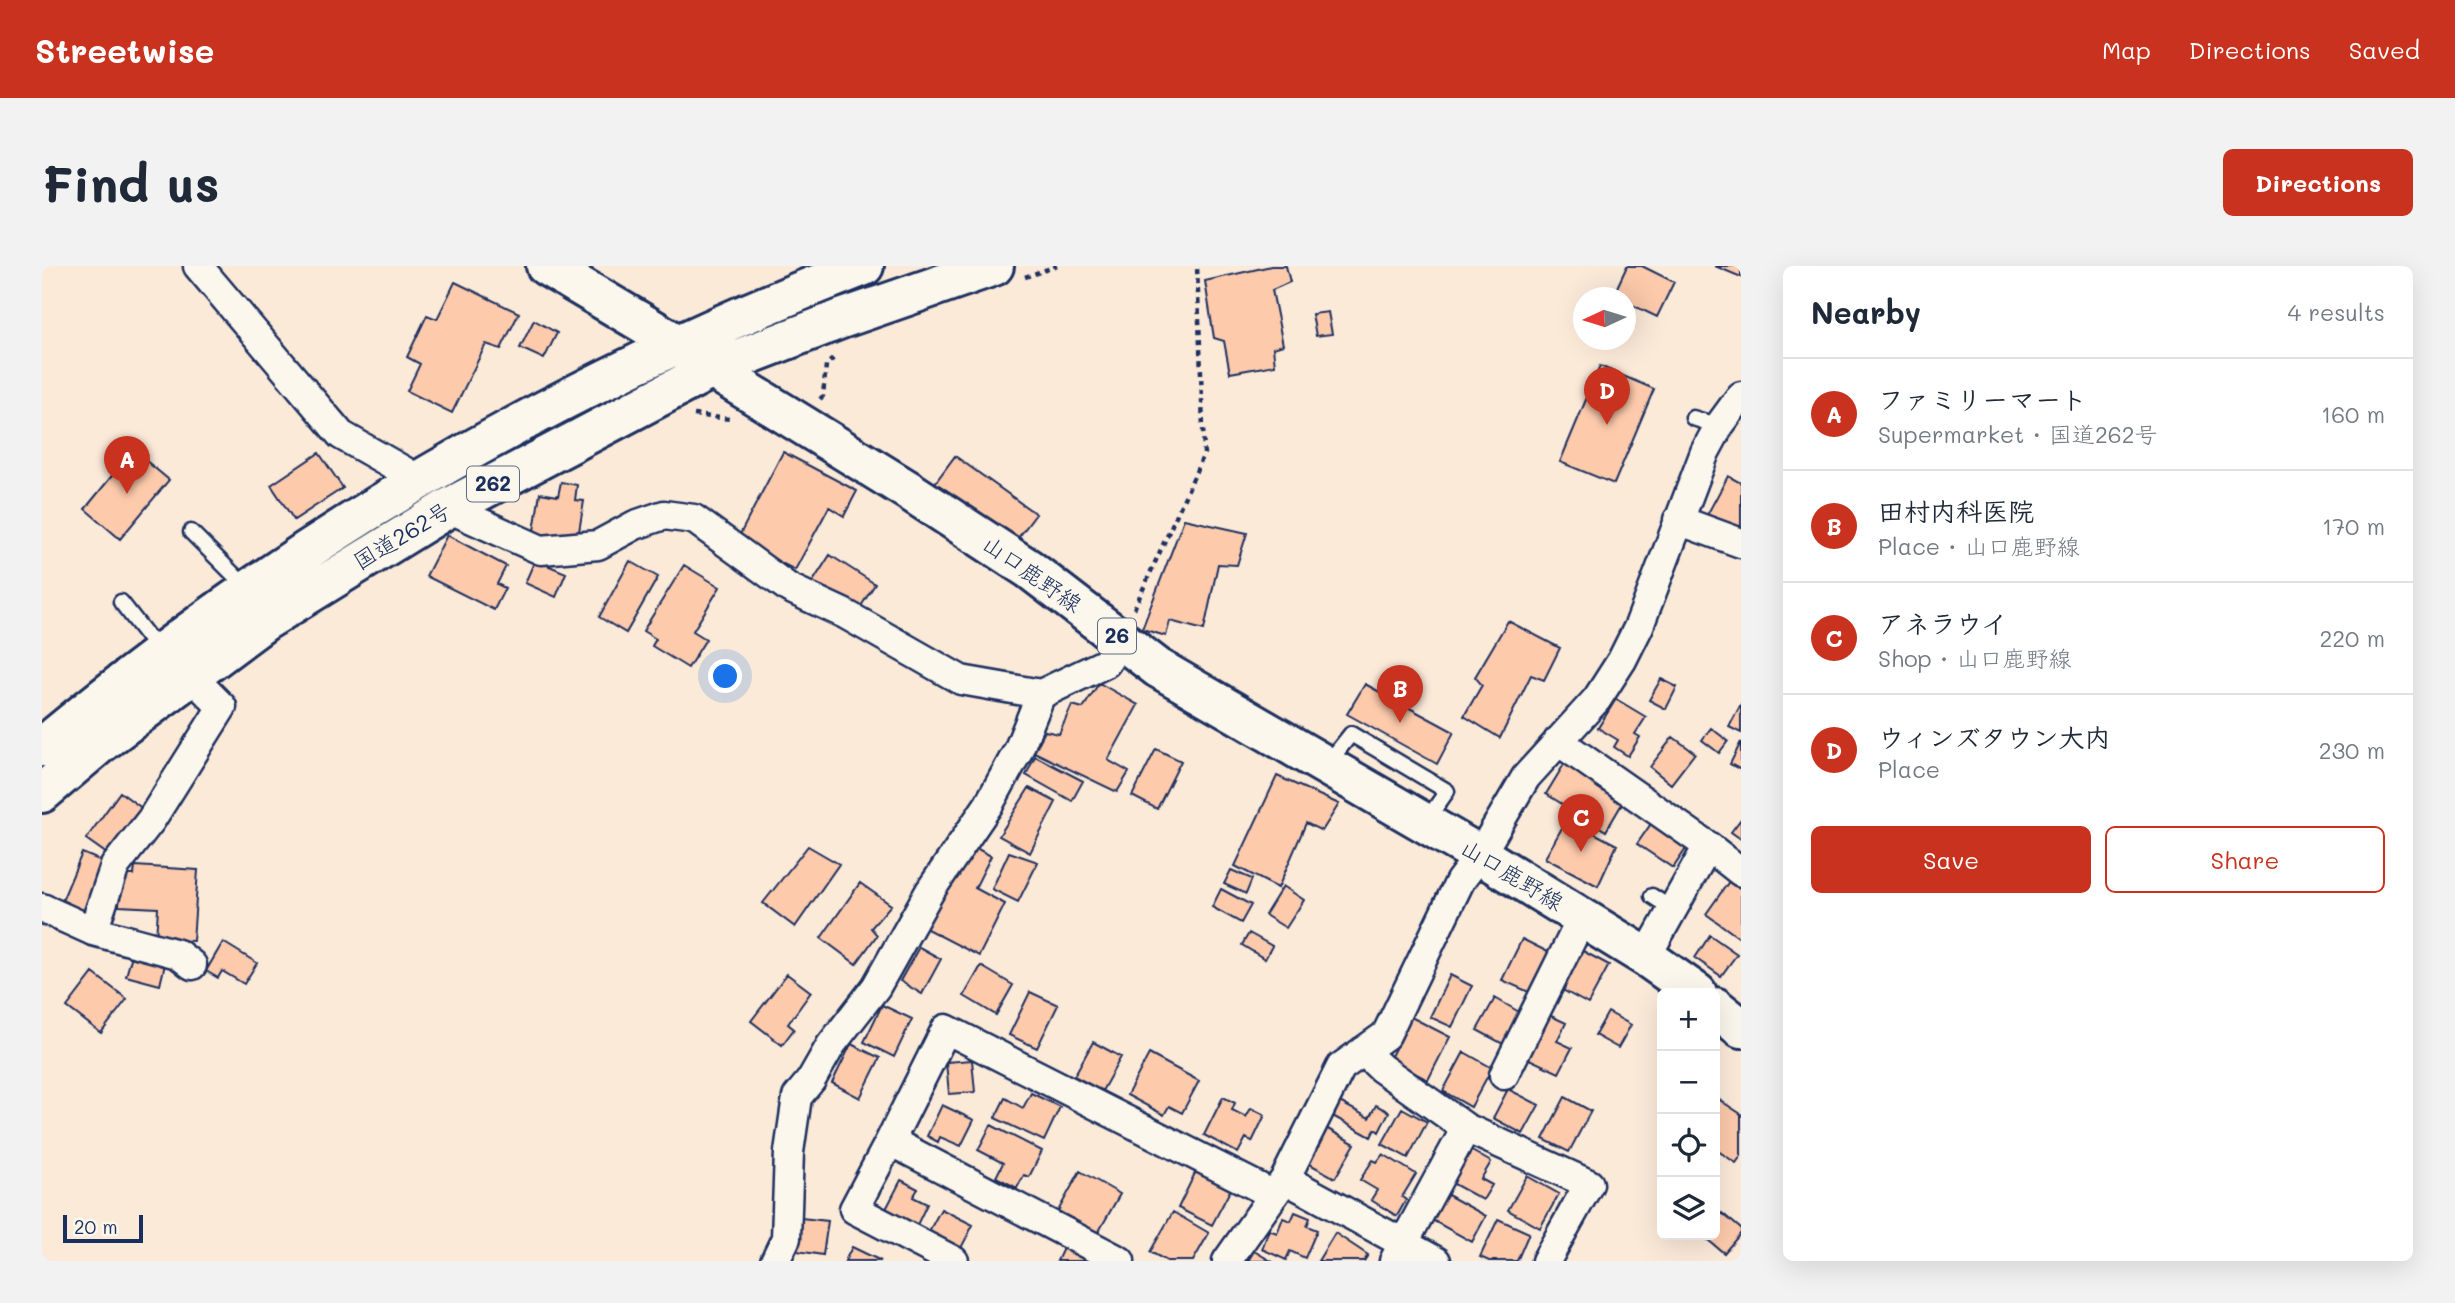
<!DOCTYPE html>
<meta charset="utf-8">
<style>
:root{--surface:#fff;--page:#f2f2f3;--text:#1f2937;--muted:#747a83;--line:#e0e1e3;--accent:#c8321e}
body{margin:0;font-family:Mali,"Klee One",sans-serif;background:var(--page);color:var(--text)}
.controls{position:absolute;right:21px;bottom:21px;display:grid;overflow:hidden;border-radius:10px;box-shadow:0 7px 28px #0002}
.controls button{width:63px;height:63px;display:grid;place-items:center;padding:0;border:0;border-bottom:2px solid var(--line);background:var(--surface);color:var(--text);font:35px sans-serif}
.compass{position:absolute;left:1531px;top:21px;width:63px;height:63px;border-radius:50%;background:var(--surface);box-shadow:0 7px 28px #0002;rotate:266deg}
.scale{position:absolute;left:21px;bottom:18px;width:80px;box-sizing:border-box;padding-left:7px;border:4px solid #1b2f5e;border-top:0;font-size:19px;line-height:24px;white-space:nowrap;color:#1b2f5e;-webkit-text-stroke:5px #fbf7ec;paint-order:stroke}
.you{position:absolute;left:684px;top:411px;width:24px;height:24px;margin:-18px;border:5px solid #fff;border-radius:50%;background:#1a73e8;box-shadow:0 0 0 10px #1a73e833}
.badge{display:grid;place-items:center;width:46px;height:46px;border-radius:50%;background:var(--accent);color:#fff;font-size:23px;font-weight:700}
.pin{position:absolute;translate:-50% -58px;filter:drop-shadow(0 2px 4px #0008)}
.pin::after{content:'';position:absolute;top:37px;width:24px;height:21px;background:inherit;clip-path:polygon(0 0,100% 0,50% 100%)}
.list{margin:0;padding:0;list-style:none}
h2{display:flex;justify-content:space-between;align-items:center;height:91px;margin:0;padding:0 28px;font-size:30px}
h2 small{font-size:23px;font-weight:400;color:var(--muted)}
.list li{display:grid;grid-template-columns:46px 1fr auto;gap:21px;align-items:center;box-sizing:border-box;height:112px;padding:0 28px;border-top:2px solid var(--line)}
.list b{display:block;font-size:26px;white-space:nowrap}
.list p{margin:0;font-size:23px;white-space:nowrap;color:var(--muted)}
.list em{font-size:23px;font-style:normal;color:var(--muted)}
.actions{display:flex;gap:14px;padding:21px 28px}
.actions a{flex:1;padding:16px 0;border:2px solid var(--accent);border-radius:10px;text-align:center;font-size:24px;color:var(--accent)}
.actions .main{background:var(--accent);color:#fff}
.icon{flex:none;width:38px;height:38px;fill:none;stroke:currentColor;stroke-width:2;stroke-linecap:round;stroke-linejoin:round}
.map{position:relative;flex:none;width:1699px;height:995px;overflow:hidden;border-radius:10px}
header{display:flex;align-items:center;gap:42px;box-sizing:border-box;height:98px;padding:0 35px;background:var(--accent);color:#fff}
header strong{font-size:33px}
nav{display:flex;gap:38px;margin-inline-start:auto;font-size:24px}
.intro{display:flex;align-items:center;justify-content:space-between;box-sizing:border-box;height:168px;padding:0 42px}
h1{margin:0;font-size:49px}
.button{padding:18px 32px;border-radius:10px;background:var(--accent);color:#fff;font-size:24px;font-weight:700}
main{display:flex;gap:42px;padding:0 42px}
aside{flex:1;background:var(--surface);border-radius:10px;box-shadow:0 7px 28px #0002}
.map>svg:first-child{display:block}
.building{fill:#fdcaac;stroke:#1b2f5e;stroke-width:2}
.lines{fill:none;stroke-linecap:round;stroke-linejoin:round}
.lane-casing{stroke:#1b2f5e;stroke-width:19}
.street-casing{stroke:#1b2f5e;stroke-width:33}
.primary-casing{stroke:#1b2f5e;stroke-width:44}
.highway-casing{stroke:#1b2f5e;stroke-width:44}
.path{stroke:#1b2f5e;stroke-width:4.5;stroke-dasharray:5 5;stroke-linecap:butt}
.lane{stroke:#fbf7ec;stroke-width:14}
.street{stroke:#fbf7ec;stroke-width:28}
.primary{stroke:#fbf7ec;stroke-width:38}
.highway{stroke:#fbf7ec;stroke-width:38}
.labels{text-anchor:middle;stroke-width:6;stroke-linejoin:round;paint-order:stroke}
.shield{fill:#fbf7ec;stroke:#5e6b89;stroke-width:2}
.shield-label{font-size:21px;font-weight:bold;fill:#1b2f5e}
.street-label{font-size:23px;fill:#1b2f5e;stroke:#fbf7ec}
</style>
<header>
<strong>Streetwise</strong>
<nav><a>Map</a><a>Directions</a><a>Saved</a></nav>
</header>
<div class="intro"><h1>Find us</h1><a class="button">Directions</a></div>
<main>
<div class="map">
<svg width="1699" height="995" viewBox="0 0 1699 995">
<rect width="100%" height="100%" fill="#fcead9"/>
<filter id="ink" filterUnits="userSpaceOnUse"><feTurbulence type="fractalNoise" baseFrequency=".0143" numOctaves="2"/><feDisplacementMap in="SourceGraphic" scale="14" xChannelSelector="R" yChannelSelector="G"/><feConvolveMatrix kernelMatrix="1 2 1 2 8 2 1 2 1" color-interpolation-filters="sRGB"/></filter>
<g filter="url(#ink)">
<path class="building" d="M 1229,0 L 1244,0 L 1248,16 L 1230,24 L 1241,79 L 1231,82 L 1233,99 L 1188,107 L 1182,75 L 1172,72 L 1163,15 Z
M 1585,0 L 1600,0 L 1632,16 L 1615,51 L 1584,36 L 1584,32 L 1571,30 Z
M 1673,0 L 1699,0 L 1699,11 Z
M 413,16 L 477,47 L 459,83 L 444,78 L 410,147 L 365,125 L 378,98 L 365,91 L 385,49 L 395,53 Z
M 1286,46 L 1290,68 L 1274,70 L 1270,48 Z
M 492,54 L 515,67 L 502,93 L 478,82 Z
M 1558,100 L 1612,123 L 1572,218 L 1518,196 Z
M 91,184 L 127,214 L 78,273 L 43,243 Z
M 741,186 L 815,225 L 802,250 L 787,241 L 753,304 L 695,274 Z
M 277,187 L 301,222 L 252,254 L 229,219 Z
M 913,190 L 994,248 L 973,276 L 893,217 Z
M 1686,210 L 1699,217 L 1699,267 L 1665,249 Z
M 519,216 L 535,219 L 533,234 L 542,235 L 535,278 L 491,271 L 498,227 L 516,230 Z
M 1142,253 L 1205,267 L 1195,299 L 1176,298 L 1162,364 L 1128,355 L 1124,370 L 1100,363 Z
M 405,269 L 464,300 L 455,318 L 463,322 L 452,344 L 384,310 Z
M 788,289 L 833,318 L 816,345 L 770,317 Z
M 493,294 L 524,307 L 514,331 L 483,317 Z
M 588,295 L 616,311 L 584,367 L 557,351 Z
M 642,299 L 678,321 L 651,365 L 664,373 L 646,402 L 610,380 L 614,373 L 601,365 Z
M 1466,355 L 1518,382 L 1502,414 L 1489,409 L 1458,472 L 1422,450 L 1440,419 L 1433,411 Z
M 1619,413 L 1635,421 L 1624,443 L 1607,434 Z
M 1057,417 L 1096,439 L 1066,494 L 1087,506 L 1075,526 L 992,486 L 1003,465 L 1017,468 L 1030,439 L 1041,442 Z
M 1323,418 L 1412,466 L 1395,498 L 1305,448 Z
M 1574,433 L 1604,451 L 1593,468 L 1598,471 L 1586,490 L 1572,481 L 1576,474 L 1556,462 Z
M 1699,438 L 1699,467 L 1687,461 Z
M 1669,462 L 1686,475 L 1677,487 L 1660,474 Z
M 1631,471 L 1653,487 L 1629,518 L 1608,501 Z
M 1699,476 L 1699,504 L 1688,498 Z
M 1114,483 L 1139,495 L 1115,543 L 1090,530 Z
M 993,490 L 1041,515 L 1030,535 L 984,509 Z
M 1524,495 L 1584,531 L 1564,565 L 1504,528 Z
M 1235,510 L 1297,538 L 1280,565 L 1264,557 L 1236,622 L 1193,600 Z
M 987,522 L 1014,536 L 988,587 L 957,570 Z
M 78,526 L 101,543 L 68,590 L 44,573 Z
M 1613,552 L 1648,577 L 1631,602 L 1595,578 Z
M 1525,553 L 1575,579 L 1556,620 L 1503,592 Z
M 1699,553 L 1699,573 L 1689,566 Z
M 766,580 L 797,598 L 753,661 L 721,637 Z
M 930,580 L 949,590 L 933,622 L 963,638 L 937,690 L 883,662 Z
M 967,586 L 996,596 L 976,636 L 950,623 Z
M 40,587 L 67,598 L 45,653 L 17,642 Z
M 93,600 L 156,604 L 151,675 L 114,673 L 116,642 L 77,640 L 79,609 L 92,609 Z
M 1189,604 L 1210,613 L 1204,628 L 1182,618 Z
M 1688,614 L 1699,622 L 1699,673 L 1664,648 Z
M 818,617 L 849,639 L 829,662 L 835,669 L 814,698 L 779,672 Z
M 1241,620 L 1262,634 L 1244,662 L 1223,649 Z
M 1179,623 L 1209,639 L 1199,657 L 1170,641 Z
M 1207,667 L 1230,680 L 1223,693 L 1200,679 Z
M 1668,669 L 1695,688 L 1679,710 L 1653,692 Z
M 1480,673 L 1508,687 L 1489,727 L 1460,714 Z
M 181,676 L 215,697 L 202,718 L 180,705 L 176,712 L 164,705 Z
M 877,681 L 899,693 L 880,728 L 858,715 Z
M 1539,684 L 1567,699 L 1546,738 L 1519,723 Z
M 90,689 L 123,698 L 118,719 L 84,710 Z
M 939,700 L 971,719 L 954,749 L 922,730 Z
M 51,707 L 85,733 L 59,767 L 25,741 Z
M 745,708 L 769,726 L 746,758 L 752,763 L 740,779 L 709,755 Z
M 1408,709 L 1430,720 L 1410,761 L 1388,751 Z
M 988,726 L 1016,739 L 995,782 L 967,769 Z
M 1453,732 L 1479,747 L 1461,778 L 1435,764 Z
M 840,739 L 870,753 L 852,791 L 822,776 Z
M 1566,746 L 1589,759 L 1576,782 L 1553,769 Z
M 1507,749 L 1524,757 L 1515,775 L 1530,782 L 1517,807 L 1485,792 Z
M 1369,751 L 1408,771 L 1386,814 L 1347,794 Z
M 1051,776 L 1079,791 L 1060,825 L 1032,810 Z
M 809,778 L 838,792 L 818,832 L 790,817 Z
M 1422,786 L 1450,802 L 1429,841 L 1401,825 Z
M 1107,788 L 1157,815 L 1140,847 L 1127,840 L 1122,849 L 1085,829 Z
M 930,794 L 933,826 L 907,828 L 904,796 Z
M 1466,823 L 1497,839 L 1481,868 L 1451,852 Z
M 989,827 L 1018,841 L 1002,875 L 953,852 L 963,832 L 981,842 Z
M 1181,831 L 1193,837 L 1190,844 L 1204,851 L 1209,842 L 1223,849 L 1210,876 L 1204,872 L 1196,887 L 1162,869 Z
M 1523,831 L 1549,845 L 1527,886 L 1501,873 Z
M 1673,831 L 1699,848 L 1699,890 L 1694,897 L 1673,883 Z
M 1294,834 L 1327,852 L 1334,839 L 1347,846 L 1337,866 L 1333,863 L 1329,871 L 1287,848 Z
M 900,839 L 932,854 L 919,880 L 898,871 L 896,876 L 885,870 Z
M 1360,842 L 1385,856 L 1366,892 L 1340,878 Z
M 949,859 L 1000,885 L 987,911 L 982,909 L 975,922 L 954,911 L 961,897 L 936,884 Z
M 1284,862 L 1313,878 L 1293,912 L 1264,896 Z
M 1428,884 L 1449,896 L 1439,913 L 1450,919 L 1441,934 L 1410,917 Z
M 1341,888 L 1374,908 L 1360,931 L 1364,934 L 1355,950 L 1329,934 L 1335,924 L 1318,914 L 1331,894 L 1335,896 Z
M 1155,903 L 1190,921 L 1170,959 L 1136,942 Z
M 1038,905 L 1078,928 L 1056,967 L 1016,945 Z
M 1485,910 L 1517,928 L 1498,962 L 1466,944 Z
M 859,914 L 876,923 L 871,931 L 885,938 L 875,959 L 844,943 Z
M 1404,928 L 1444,950 L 1430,976 L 1390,954 Z
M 899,943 L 931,959 L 918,984 L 886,967 Z
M 1131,946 L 1167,967 L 1151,995 L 1125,995 L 1108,986 Z
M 1253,946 L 1268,952 L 1265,960 L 1275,964 L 1263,992 L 1248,985 L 1244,994 L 1220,983 L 1227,964 L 1235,967 L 1241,952 L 1249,955 Z
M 1680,947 L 1699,963 L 1699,967 L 1682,987 L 1661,970 L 1673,969 L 1673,956 Z
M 759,952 L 786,955 L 781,989 L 755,985 Z
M 1456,953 L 1487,967 L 1475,995 L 1447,995 L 1438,991 Z
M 1293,967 L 1326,989 L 1322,995 L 1276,995 Z
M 810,981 L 839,995 L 803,995 Z
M 1021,982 L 1046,995 L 1015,995 Z
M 1212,985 L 1229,995 L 1206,995 Z"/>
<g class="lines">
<g class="lane-casing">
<path id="lane" d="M 1651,152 L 1677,160
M 149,266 L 206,323
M 79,336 L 118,386
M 1286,497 L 1309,468 L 1405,525 L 1384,555
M 1610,630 L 1630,643"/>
</g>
<g class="street-casing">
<path id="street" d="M 156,0 L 299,169 L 376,213
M 406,242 L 499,284 L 556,279 L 593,259 L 622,249 L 652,253 L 747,322 L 803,348 L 919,414 L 999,428 L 1064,397 L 1079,373
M 1636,254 L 1699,277
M 1516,475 L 1666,580 L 1604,691
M 1666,580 L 1699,606
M 0,642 L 51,665 L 136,688 L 150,699
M 51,665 L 73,600 L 109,554 L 180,441 L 148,409
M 1321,785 L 1339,802 L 1424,862
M 1462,809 L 1540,652
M 848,875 L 812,943 L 912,995
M 1243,913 L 1394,995
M 733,995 L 744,972 L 747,886 L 755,831 L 769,814 L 789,779 L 834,721 L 888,625 L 947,538 L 976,485 L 999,428
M 1078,995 L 848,875 L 904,763 L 1230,928
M 1185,995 L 1243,913 L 1299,801 L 1344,769 L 1418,615 L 1438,589 L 1484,511 L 1555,433 L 1580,394 L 1597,360 L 1663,186 L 1677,160 L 1699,130
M 1352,995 L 1424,862 L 1547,918 L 1504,995"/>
</g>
<g class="primary-casing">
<path id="primary" d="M 504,0 L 634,77 L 670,103 L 869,226 L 987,303 L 1116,402 L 1438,589 L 1604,691 L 1655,727
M 1673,741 L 1699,762"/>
</g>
<g class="highway-casing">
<path id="highway" d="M 0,481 C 248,274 521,115 822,0
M 0,527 L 59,477 L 223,355 L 406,242 L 670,103 L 799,53 L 952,0"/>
</g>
<path class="path" d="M 983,11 L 1015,0
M 778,133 L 781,130 L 784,99 L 793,91
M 652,149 L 688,153
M 1092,343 L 1162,188 L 1155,0"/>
<use href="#lane" class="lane"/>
<use href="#street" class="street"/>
<use href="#primary" class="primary"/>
<use href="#highway" class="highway"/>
</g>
</g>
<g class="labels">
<g class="shield">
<rect x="425" y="200.5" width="52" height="35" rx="5"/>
<rect x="1056" y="352.5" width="38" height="35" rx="5"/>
</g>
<g class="shield-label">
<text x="451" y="225">262</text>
<text x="1075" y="377">26</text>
</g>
<g class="street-label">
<text transform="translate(360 270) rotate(-31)" y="8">国道262号</text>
<text transform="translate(990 308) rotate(35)" y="8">山口鹿野線</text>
<text transform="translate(1470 609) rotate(31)" y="8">山口鹿野線</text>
</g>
</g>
</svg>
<div class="controls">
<button>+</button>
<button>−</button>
<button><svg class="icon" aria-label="locate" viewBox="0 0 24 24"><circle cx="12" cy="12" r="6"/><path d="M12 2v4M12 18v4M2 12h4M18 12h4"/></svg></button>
<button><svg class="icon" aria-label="layers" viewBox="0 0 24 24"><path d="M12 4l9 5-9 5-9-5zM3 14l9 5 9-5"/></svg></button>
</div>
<svg class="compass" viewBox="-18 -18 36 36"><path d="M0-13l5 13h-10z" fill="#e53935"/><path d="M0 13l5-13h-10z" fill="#747a83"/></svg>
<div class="scale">20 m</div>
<div class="you"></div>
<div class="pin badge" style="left:85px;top:228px">A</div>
<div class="pin badge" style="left:1358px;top:457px">B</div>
<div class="pin badge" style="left:1539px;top:586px">C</div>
<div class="pin badge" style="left:1565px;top:159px">D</div>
</div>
<aside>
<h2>Nearby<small>4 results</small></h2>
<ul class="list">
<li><span class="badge">A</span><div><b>ファミリーマート</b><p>Supermarket · 国道262号</p></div><em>160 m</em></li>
<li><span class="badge">B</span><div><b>田村内科医院</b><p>Place · 山口鹿野線</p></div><em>170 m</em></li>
<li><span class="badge">C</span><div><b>アネラウイ</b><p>Shop · 山口鹿野線</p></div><em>220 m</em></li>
<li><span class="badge">D</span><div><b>ウィンズタウン大内</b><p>Place</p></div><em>230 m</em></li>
</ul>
<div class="actions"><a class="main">Save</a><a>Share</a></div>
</aside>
</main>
